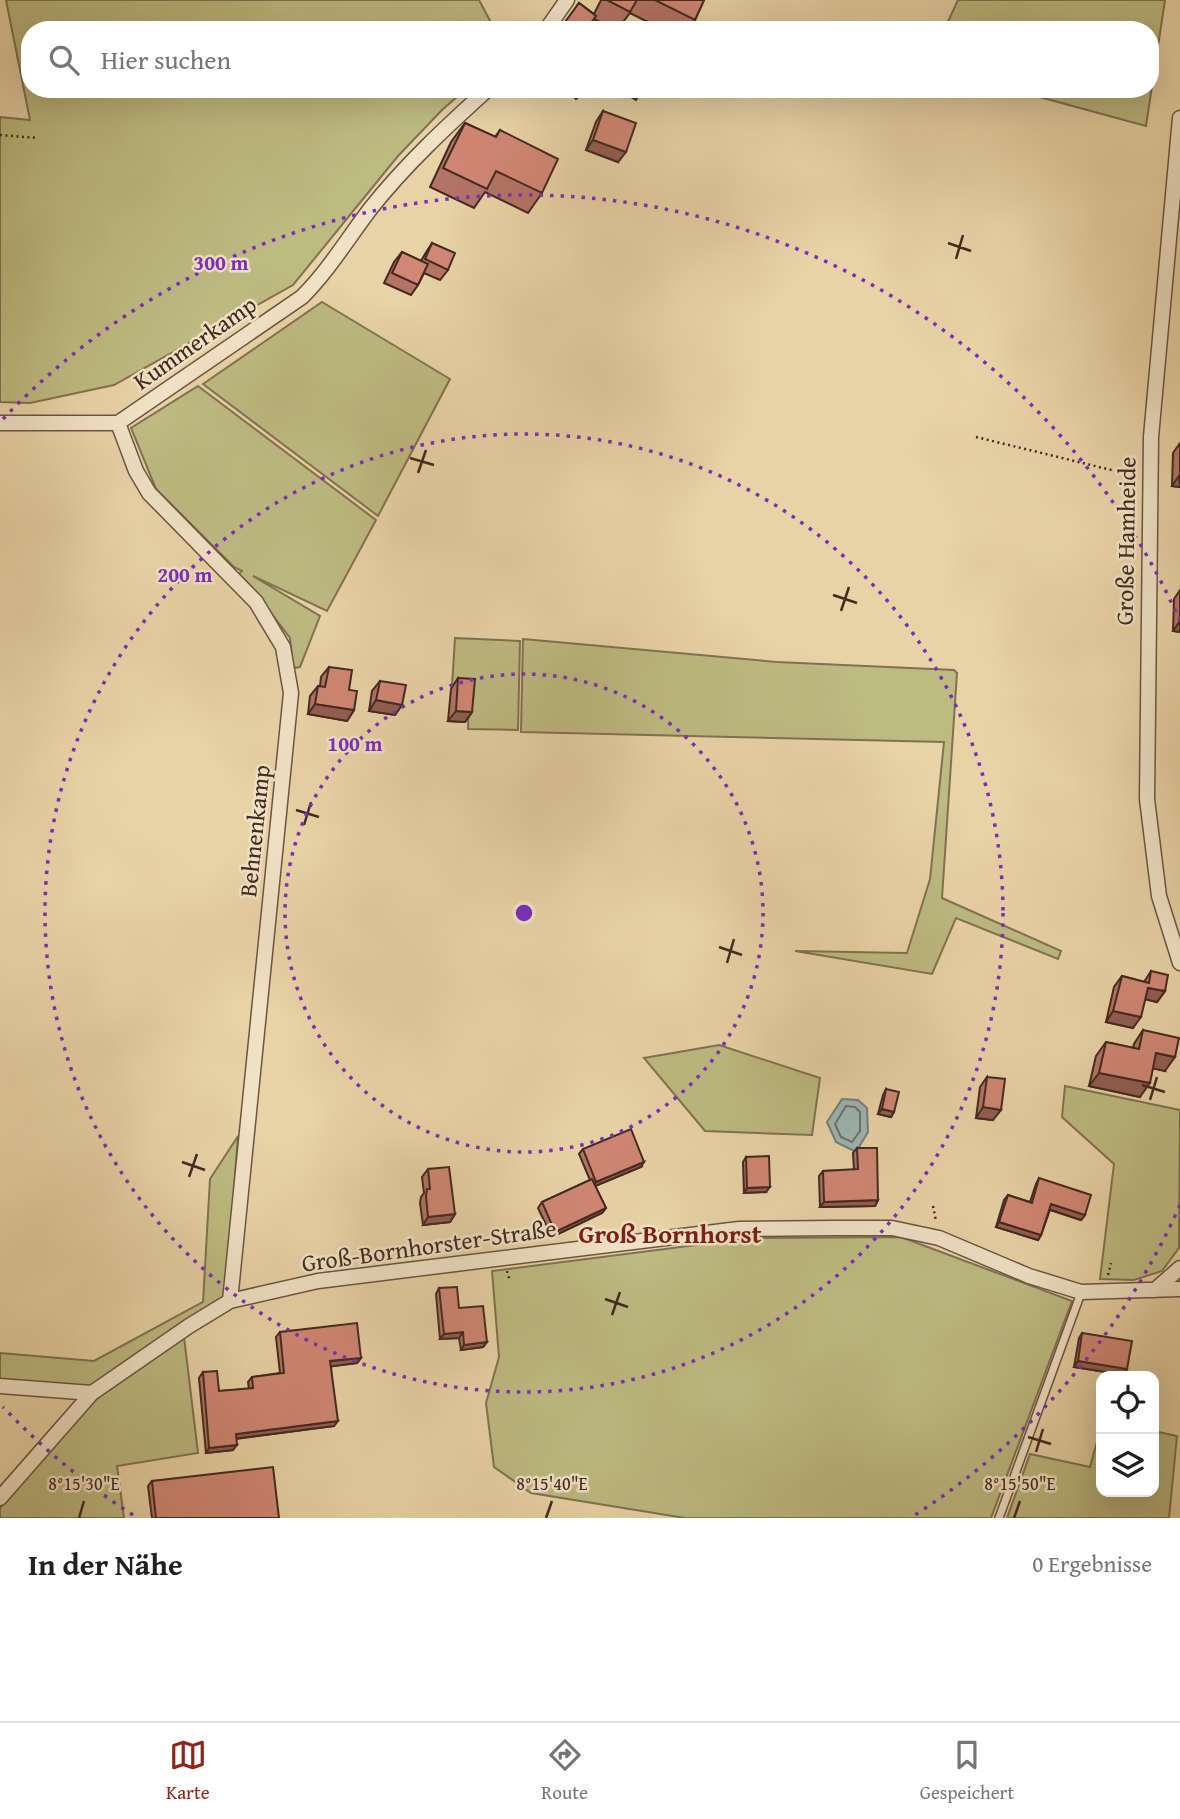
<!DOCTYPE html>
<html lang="de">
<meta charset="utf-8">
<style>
:root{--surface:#fff;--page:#f6f6f6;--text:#202124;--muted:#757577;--line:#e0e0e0;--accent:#8f2418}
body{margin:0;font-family:"Gentium Book Plus",serif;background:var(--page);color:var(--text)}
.controls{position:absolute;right:21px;bottom:21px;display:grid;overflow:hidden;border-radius:14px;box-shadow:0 7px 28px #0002}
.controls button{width:63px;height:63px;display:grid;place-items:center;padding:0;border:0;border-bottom:2px solid var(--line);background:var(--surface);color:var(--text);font:35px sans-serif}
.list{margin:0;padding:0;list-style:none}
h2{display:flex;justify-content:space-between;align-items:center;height:91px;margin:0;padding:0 28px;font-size:30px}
h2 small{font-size:23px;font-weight:400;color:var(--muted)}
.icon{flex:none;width:38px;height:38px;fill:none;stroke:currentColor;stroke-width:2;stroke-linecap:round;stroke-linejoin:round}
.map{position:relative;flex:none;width:1180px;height:1518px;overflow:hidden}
.search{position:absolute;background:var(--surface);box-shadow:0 7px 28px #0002;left:21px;right:21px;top:21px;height:77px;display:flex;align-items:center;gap:18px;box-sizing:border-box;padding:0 24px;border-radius:28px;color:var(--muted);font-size:26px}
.sheet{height:203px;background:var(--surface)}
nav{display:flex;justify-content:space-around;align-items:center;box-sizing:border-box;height:98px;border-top:2px solid var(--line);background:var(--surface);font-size:19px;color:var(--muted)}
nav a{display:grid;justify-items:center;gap:4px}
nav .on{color:var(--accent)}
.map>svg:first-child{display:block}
.green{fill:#bdba82;stroke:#807251;stroke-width:2}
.water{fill:#9cb5b3;stroke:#787d78;stroke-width:2}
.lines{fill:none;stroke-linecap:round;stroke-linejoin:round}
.shore{stroke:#6f6f6a;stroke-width:2}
.lane-casing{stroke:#6c5442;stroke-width:10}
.street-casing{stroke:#6c5442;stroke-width:17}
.path{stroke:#422920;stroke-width:2.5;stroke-dasharray:2 3.5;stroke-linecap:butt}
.lane{stroke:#f0e2c5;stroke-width:7}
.street{stroke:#f0e2c5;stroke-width:14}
.wall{fill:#b37465;stroke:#422920;stroke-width:2}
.shaded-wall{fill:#925e52;stroke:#422920;stroke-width:2}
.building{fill:#d08775;stroke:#422920;stroke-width:2}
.ticks{fill:none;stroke:#422920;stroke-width:2.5}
.ring{fill:none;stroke:#7b2cbf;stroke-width:3.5;stroke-dasharray:3.5 7}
.labels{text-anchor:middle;stroke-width:5;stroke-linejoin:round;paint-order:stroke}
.street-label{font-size:24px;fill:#422920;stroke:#f0e2c5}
.neighbourhood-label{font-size:26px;font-weight:bold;fill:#7a1f14;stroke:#f0e2c5}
.ticks-label{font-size:18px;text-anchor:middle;fill:#422920;stroke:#f0e2c5;stroke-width:5;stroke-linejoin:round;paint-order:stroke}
.centre{fill:#7b2cbf;stroke:#f0e2c5;stroke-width:3.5}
.ring-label{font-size:21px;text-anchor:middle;font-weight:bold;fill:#7b2cbf;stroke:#f0e2c5;stroke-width:5;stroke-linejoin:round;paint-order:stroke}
</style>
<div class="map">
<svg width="1180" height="1518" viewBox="0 0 1180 1518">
<rect width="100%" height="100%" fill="#e8d3a6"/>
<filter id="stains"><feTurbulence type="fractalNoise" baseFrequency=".00286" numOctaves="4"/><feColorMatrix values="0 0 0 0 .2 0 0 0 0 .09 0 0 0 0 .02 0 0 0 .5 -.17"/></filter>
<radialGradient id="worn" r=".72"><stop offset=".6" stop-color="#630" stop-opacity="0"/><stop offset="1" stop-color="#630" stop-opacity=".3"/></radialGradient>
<path class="green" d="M 6,0 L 479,0 L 495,30 L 30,30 L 30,89 L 466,89 L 442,110 L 398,156 L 293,285 L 114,385 L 30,403 L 0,402 L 0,117 L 30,120 Z
M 958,0 L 1165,0 L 1146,126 L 1010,89 L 1150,89 L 1150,30 L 944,30 Z
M 322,302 L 450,379 L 378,516 L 203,384 Z
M 198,386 L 376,520 L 327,611 L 253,576 L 320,616 L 300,667 L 293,668 L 290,638 L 261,600 L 236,576 L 242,571 L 234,567 L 156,489 L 131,428 Z
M 455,638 L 520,641 L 518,730 L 468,729 L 469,688 L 452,686 Z
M 523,639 L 777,662 L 954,670 L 957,673 L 942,898 L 1061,951 L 1058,959 L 956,918 L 932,974 L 795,951 L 907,953 L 930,879 L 944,742 L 521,732 Z
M 719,1045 L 820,1078 L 812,1135 L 705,1131 L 644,1058 Z
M 1065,1086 L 1180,1110 L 1179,1248 L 1162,1271 L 1134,1280 L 1100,1279 L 1114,1164 L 1062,1117 Z
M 238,1136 L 226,1298 L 92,1387 L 0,1380 L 0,1353 L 94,1361 L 203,1302 L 210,1179 Z
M 901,1237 L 1072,1301 L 991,1518 L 685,1518 L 531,1493 L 494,1467 L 486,1403 L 499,1357 L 492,1271 L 751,1238 Z
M 184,1337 L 198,1453 L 117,1466 L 124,1518 L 0,1518 L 0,1508 L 97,1394 Z
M 1101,1427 L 1101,1492 L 1154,1492 L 1154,1431 L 1177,1436 L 1169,1518 L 1007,1518 L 1030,1454 L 1090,1467 Z"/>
<path class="water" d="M 842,1099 L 858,1100 L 867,1108 L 868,1132 L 856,1152 L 836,1142 L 827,1122 Z"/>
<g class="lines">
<path class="shore" d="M 846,1106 L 855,1107 L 860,1112 L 860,1131 L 852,1142 L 841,1137 L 835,1124 Z"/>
<g class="lane-casing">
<path id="lane" d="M 999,1518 L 1081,1293"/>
</g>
<g class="street-casing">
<path id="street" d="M 546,30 L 567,0
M 1180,118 L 1151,437 L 1147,799 L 1159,896 L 1180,963
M 0,423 L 118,423 L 302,297 C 329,270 348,238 371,208 C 406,164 447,126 488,89
M 118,423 L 136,471 L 149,493 L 256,602 L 283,647 L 291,693 L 230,1301
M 1155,1290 L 1180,1268
M 0,1386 L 92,1393
M 0,1498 L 92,1393 L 189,1326 L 230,1301 L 318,1281 L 739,1229 L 834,1228 L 892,1228 L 939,1238 L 1029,1276 L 1081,1292 L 1180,1289"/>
</g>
<path class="path" d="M 0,135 L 38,138
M 976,437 L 1136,476
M 933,1206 L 936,1221
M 507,1271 L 510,1281
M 1108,1275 L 1111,1263"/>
<use href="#lane" class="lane"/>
<use href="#street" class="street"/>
</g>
<path class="wall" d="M 601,0 L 704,0 L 695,20 L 688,30 L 664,30 L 630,13 L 620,26 L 626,30 L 615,30 L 594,19 L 586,30 L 565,30 L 562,28 L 579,3 L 594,14 Z
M 567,89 L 587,89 L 576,99 Z
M 618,89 L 643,89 L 636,100 Z
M 603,111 L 618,162 L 586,150 L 596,122 Z
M 465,123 L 495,137 L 500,130 L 542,193 L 528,213 L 485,192 L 474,208 L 430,187 L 451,142 Z
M 432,243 L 448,270 L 440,280 L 424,273 L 418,285 L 411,295 L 384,283 L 394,262 L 402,252 L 421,261 L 425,254 Z
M 1180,443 L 1180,487 L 1172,486 L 1173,453 Z
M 1180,590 L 1180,632 L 1173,631 L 1174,599 Z
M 329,667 L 349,690 L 354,710 L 347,721 L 308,714 L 310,696 L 318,686 L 320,686 L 321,677 Z
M 458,678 L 472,712 L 465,722 L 448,721 L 451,689 Z
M 380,681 L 402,705 L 395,715 L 369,711 L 372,691 Z
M 1151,971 L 1165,991 L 1157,1002 L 1145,999 L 1133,1028 L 1106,1022 L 1114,987 L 1122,976 L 1144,982 Z
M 1143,1030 L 1165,1071 L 1153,1068 L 1140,1097 L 1089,1086 L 1096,1056 L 1106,1042 L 1133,1048 L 1134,1044 Z
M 987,1077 L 993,1120 L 976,1118 L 980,1087 Z
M 886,1089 L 894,1112 L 891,1117 L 878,1114 L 883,1095 Z
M 857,1148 L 878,1200 L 875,1206 L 820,1207 L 819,1176 L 823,1171 L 854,1170 L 853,1153 Z
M 583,1149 L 641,1167 L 595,1186 L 606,1208 L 602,1213 L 552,1237 L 538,1208 L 542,1202 L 590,1180 L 579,1154 Z
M 746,1157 L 766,1192 L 744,1193 L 743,1162 Z
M 428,1169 L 455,1214 L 450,1222 L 423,1225 L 420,1203 L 421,1197 L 424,1193 L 422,1177 Z
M 1039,1178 L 1085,1215 L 1081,1220 L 1050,1210 L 1041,1235 L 1038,1240 L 996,1227 L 1004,1200 L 1008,1195 L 1030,1202 L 1036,1184 Z
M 439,1288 L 459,1308 L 487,1342 L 483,1347 L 461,1350 L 459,1338 L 440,1339 L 436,1294 Z
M 280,1332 L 361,1358 L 357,1363 L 331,1366 L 334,1426 L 236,1439 L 233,1450 L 206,1453 L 199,1378 L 203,1372 L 219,1391 L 249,1389 L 248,1382 L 252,1377 L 280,1373 L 276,1337 Z
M 1082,1333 L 1124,1375 L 1074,1367 L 1079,1338 Z
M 152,1481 L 279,1518 L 152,1518 L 148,1486 Z"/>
<path class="shaded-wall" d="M 593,140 L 626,152 L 618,162 L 586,150 Z
M 1179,476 L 1180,487 L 1172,486 Z
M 1180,621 L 1180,632 L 1173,631 Z
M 376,700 L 402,705 L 395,715 L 369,711 Z
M 315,704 L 354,710 L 347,721 L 308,714 Z
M 456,711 L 472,712 L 465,722 L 448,721 Z
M 1148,988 L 1165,991 L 1157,1002 L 1140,998 Z
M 1113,1011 L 1141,1017 L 1133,1028 L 1106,1022 Z
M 1156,1053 L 1175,1057 L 1165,1071 L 1146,1067 Z
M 1099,1073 L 1150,1083 L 1140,1097 L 1089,1086 Z
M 983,1107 L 1001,1110 L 993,1120 L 976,1118 Z
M 882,1109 L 894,1112 L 891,1117 L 878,1114 Z
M 644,1162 L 641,1167 L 593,1187 L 596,1182 Z
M 770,1187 L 766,1192 L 744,1193 L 747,1188 Z
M 878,1200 L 875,1206 L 820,1207 L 824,1202 Z
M 1051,1204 L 1085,1215 L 1081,1220 L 1048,1209 Z
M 606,1208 L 602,1213 L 552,1237 L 555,1232 Z
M 455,1214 L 450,1222 L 423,1225 L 428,1217 Z
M 999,1222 L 1041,1235 L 1038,1240 L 996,1227 Z
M 463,1332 L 459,1338 L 440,1339 L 444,1334 Z
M 487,1342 L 483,1347 L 461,1350 L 464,1345 Z
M 361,1358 L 357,1363 L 327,1367 L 330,1361 Z
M 1078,1361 L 1127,1369 L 1124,1375 L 1074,1367 Z
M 338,1421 L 334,1426 L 232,1439 L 236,1434 Z
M 237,1445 L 233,1450 L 206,1453 L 209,1448 Z"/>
<path class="building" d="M 607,0 L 637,0 L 630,12 Z
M 655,0 L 704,0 L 695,20 Z
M 579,3 L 596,16 L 586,30 L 576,30 L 565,22 Z
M 575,89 L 585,89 L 580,94 Z
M 603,111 L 636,123 L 626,152 L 593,140 Z
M 465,123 L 496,137 L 500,130 L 558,159 L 542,193 L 496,171 L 487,189 L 443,168 Z
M 432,243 L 455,253 L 448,270 L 425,259 Z
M 402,252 L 428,264 L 418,285 L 392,273 Z
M 329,667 L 352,670 L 349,690 L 357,691 L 354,710 L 315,704 L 318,686 L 325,687 Z
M 458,678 L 475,679 L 472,712 L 456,711 Z
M 380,681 L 406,685 L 402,705 L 376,700 Z
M 1151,971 L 1168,975 L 1165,991 L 1148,988 L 1141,1017 L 1113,1011 L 1122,976 L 1149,983 Z
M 1143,1030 L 1179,1038 L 1175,1057 L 1156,1053 L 1150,1083 L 1099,1073 L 1106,1042 L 1139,1049 Z
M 987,1077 L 1005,1079 L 1001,1110 L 983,1107 Z
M 886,1089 L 899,1092 L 894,1112 L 882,1109 Z
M 631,1129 L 644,1162 L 596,1182 L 583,1149 Z
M 857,1148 L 877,1148 L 878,1200 L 824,1202 L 823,1171 L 858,1169 Z
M 769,1156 L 770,1187 L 747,1188 L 746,1157 Z
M 449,1167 L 455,1214 L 428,1217 L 426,1196 L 427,1189 L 430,1189 L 428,1169 Z
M 1039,1178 L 1091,1195 L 1085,1215 L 1051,1204 L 1041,1235 L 999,1222 L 1008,1195 L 1032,1203 Z
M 592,1179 L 606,1208 L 555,1232 L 542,1202 Z
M 457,1287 L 459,1308 L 483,1306 L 487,1342 L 464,1345 L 463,1332 L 444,1334 L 439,1288 Z
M 357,1323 L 361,1358 L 330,1361 L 338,1421 L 236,1434 L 237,1445 L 209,1448 L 203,1372 L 217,1371 L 219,1391 L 253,1388 L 252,1377 L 284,1373 L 280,1332 Z
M 1082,1333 L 1132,1341 L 1127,1369 L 1078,1361 Z
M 273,1467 L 279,1518 L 156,1518 L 152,1481 Z"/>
<path class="ticks" d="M 948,243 L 971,251M 956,259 L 963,235M 410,458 L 434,465M 418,473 L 426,450M 833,595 L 857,603M 841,611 L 849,587M 296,810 L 319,817M 304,825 L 311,802M 719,947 L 742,955M 727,963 L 734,939M 1142,1085 L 1165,1092M 1150,1100 L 1157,1077M 182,1162 L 205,1170M 189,1177 L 197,1154M 605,1299 L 628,1307M 612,1315 L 620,1292M 1028,1437 L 1051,1444M 1036,1452 L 1043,1429M 79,1518 L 84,1501M 546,1518 L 552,1501M 1014,1518 L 1020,1501"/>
<g class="ring">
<circle cx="524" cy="913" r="239"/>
<circle cx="524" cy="913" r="479"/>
<path d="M1180 1205A718 718 0 0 1 915 1515M133 1515A718 718 0 0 1 3 1407M3 419A718 718 0 0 1 1180 621"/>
</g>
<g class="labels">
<g class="street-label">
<text transform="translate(195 343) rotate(-35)" y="8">Kummerkamp</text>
<text transform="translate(1126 541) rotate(-89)" y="8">Große Hamheide</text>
<text transform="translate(255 831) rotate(-84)" y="8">Behnenkamp</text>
<text transform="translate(429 1246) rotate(-8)" y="8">Groß-Bornhorster-Straße</text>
</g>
<g class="neighbourhood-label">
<text x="670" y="1243">Groß Bornhorst</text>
</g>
</g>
<g class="ticks-label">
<text x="84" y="1490">8°15'30"E</text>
<text x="552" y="1490">8°15'40"E</text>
<text x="1020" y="1490">8°15'50"E</text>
</g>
<circle cx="524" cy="913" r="10" class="centre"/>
<g class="ring-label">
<text x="221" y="270">300 m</text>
<text x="185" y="582">200 m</text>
<text x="355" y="751">100 m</text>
</g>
<rect width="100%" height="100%" filter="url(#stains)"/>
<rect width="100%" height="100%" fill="url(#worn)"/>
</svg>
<div class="controls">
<button><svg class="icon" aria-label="locate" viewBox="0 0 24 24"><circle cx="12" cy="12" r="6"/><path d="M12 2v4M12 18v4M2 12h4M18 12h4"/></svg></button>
<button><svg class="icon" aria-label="layers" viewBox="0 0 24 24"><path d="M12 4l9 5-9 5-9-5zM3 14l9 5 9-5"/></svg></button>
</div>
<div class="search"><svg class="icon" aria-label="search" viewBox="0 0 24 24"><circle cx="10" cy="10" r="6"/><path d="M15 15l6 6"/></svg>Hier suchen</div>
</div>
<section class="sheet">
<h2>In der Nähe<small>0 Ergebnisse</small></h2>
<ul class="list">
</ul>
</section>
<nav>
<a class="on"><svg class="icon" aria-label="map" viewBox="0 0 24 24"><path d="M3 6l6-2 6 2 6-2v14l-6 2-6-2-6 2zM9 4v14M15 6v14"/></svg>Karte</a>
<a><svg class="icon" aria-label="directions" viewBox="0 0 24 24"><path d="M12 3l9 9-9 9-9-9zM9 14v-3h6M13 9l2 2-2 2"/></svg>Route</a>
<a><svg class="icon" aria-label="saved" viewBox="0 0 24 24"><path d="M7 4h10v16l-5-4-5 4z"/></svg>Gespeichert</a>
</nav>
